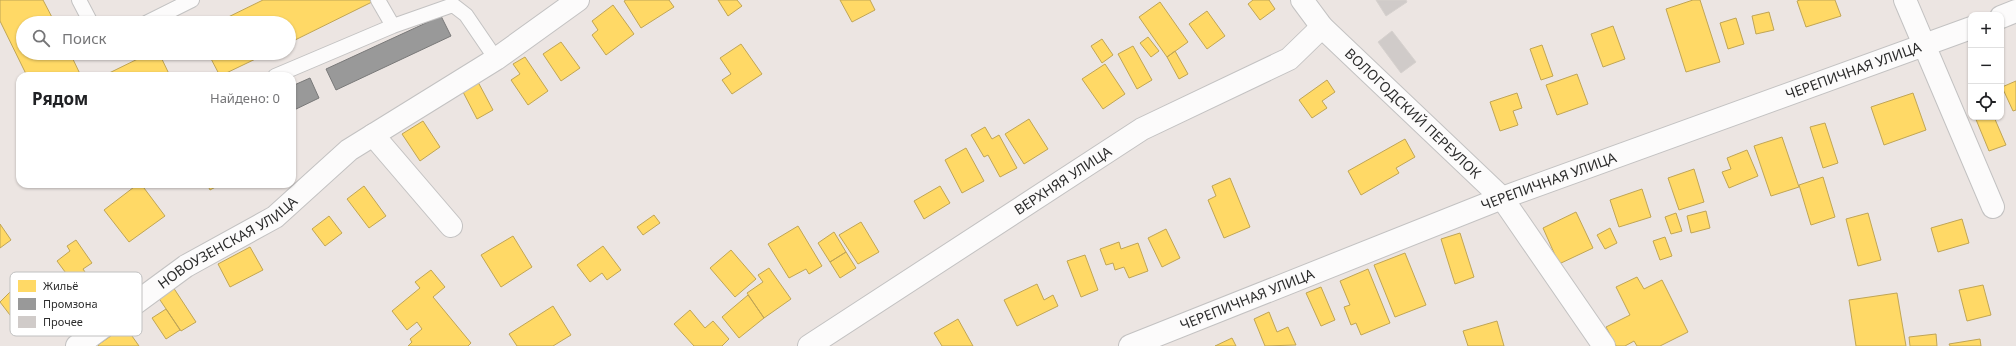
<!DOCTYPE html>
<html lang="ru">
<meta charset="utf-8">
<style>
:root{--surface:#fff;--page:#f6f6f6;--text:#202124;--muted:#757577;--line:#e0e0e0}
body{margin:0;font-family:"Noto Sans",sans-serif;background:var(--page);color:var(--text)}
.controls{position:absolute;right:12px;top:12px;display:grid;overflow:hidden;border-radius:8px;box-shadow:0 1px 3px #0004}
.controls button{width:36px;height:36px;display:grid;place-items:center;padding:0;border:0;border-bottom:1px solid var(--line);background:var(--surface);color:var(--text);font:20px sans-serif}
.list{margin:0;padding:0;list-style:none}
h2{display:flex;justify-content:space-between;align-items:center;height:52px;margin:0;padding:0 16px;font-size:17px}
h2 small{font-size:13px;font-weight:400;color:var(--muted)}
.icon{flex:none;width:22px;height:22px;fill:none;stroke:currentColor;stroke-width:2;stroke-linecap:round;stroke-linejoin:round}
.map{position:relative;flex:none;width:2016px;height:346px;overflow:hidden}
.search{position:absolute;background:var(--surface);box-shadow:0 1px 3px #0004;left:16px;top:16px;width:280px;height:44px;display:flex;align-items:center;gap:10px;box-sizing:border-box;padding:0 14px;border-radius:22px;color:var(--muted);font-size:15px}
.panel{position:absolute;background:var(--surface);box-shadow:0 1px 3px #0004;left:16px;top:72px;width:280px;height:116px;border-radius:12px}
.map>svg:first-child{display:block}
.homes{fill:#ffd966;stroke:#c0a555}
.industry{fill:#999;stroke:#797979}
.building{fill:#d0cbc9;stroke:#d6d1ce}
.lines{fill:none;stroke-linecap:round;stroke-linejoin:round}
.service-casing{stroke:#c3c2c2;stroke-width:16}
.minor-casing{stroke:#c3c2c2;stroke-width:24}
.service{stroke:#fcfbfb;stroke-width:14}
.minor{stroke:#fcfbfb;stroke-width:22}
.labels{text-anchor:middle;stroke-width:4;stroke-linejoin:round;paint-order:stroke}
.street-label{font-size:14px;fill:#2d2d2d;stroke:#fff}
.key{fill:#fff;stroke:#c0c0c0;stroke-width:1}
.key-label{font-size:11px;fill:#2d2d2d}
</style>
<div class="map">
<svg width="2016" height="346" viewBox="0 0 2016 346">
<rect width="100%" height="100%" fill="#ece5e2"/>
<path class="homes" d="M 0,0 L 43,0 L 55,23 L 23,23 L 23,53 L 70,53 L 81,76 L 27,76 L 0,21 Z
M 263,0 L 376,0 L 289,43 L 289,23 L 216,23 Z
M 626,0 L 669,0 L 674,7 L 641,28 L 624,1 Z
M 718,0 L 737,0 L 742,6 L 728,16 Z
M 840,0 L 870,0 L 875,10 L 852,22 Z
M 1253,0 L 1269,0 L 1275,9 L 1260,20 L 1248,4 Z
M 1693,0 L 1700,0 L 1720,62 L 1686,72 L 1666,9 Z
M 1800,0 L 1835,0 L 1841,16 L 1806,27 L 1797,1 Z
M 1160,2 L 1188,42 L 1167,57 L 1139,17 Z
M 613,5 L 634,34 L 606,55 L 592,35 L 598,30 L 592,21 Z
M 1207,11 L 1225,36 L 1207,49 L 1189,24 Z
M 1769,12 L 1774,30 L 1756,34 L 1752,16 Z
M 1736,18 L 1744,44 L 1728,49 L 1720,23 Z
M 1613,26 L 1625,59 L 1603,67 L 1591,34 Z
M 1148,37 L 1159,51 L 1151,57 L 1140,43 Z
M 1102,39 L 1113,55 L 1102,63 L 1091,46 Z
M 561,42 L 580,68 L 561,81 L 543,54 Z
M 741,44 L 762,74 L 732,94 L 722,80 L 731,74 L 720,58 Z
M 1542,45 L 1553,76 L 1541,80 L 1530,49 Z
M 1133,46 L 1152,80 L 1137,89 L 1118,54 Z
M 1175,51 L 1188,74 L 1179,79 L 1167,57 Z
M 150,53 L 159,53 L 170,76 L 103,76 Z
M 208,53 L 268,53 L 220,76 Z
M 525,57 L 548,91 L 528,105 L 511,80 L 520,74 L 513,64 Z
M 1105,64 L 1125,94 L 1103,109 L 1082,79 Z
M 1577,74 L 1588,104 L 1557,115 L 1546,85 Z
M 1327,80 L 1335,92 L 1322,101 L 1327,108 L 1312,118 L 1299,100 Z
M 2016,81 L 2016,110 L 2013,111 L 2002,87 Z
M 478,82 L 493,110 L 477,119 L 462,90 Z
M 1517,93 L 1522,108 L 1513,111 L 1518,125 L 1500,131 L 1490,102 Z
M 1913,93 L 1926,130 L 1884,145 L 1871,107 Z
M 1975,117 L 1994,117 L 2006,145 L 1989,151 Z
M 1029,119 L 1048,149 L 1024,164 L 1005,134 Z
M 423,121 L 440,147 L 420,161 L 402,134 Z
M 1825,123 L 1838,163 L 1823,168 L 1810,127 Z
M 985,127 L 992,139 L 999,135 L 1017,168 L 1000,177 L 988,155 L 984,157 L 971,135 Z
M 1782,137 L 1799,187 L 1771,196 L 1754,146 Z
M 1405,139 L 1415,157 L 1396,168 L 1399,173 L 1361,195 L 1348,171 Z
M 966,148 L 984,181 L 962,193 L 945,160 Z
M 1747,150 L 1758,176 L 1729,188 L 1722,172 L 1731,169 L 1727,158 Z
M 1694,169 L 1704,202 L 1679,210 L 1668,178 Z
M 1823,177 L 1835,217 L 1811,225 L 1799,185 Z
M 1230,178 L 1250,227 L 1224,238 L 1208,200 L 1216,196 L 1212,186 Z
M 138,184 L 141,184 L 165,216 L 129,242 L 104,210 Z
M 207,184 L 221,184 L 210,190 Z
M 364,186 L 386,216 L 369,228 L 347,199 Z
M 940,186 L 950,203 L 924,219 L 914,201 Z
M 1642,189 L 1651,217 L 1619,227 L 1610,200 Z
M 1706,211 L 1710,228 L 1691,233 L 1687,216 Z
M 1576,212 L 1593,248 L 1559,264 L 1543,228 Z
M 1676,213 L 1682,231 L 1671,234 L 1665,217 Z
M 1868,213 L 1881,260 L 1858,266 L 1846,219 Z
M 654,215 L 660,223 L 643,235 L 637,227 Z
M 329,216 L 342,233 L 325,246 L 312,229 Z
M 1962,219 L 1969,243 L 1938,252 L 1931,228 Z
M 861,222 L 879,252 L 858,264 L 839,235 Z
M 0,224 L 11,240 L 0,248 Z
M 798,226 L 822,266 L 809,274 L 806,269 L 789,278 L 768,244 Z
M 1610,228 L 1617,243 L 1605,249 L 1597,235 Z
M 1166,229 L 1180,258 L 1162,267 L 1148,238 Z
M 834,232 L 846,252 L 830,262 L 818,243 Z
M 1460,233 L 1474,277 L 1455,284 L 1441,239 Z
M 513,236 L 532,267 L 501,287 L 481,255 Z
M 1665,237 L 1672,256 L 1660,260 L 1653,241 Z
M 76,240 L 92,263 L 83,269 L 87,275 L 74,284 L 57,261 L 70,251 L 67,246 Z
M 1119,242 L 1121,249 L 1138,243 L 1148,271 L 1129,278 L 1124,267 L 1115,270 L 1113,263 L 1106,265 L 1100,249 Z
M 603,246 L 621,270 L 607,280 L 602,273 L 590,282 L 577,265 Z
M 250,247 L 263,270 L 230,287 L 218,264 Z
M 731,250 L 756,279 L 735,297 L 710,268 Z
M 846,252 L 856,268 L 840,278 L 830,262 Z
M 1405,253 L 1426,305 L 1395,317 L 1374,265 Z
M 1085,255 L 1098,290 L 1081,297 L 1067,261 Z
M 769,268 L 791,299 L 764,318 L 747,293 L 763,282 L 758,275 Z
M 1368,269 L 1390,323 L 1361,335 L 1356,323 L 1351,325 L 1344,307 L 1350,305 L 1340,281 Z
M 431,270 L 445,287 L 433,297 L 471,343 L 468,346 L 408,346 L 412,342 L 410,339 L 422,329 L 417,322 L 407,330 L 392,311 L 420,288 L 415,282 Z
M 1637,277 L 1644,289 L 1662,280 L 1688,332 L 1660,346 L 1637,346 L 1634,341 L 1625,346 L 1616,346 L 1606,327 L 1630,315 L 1616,287 Z
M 1037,284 L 1044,300 L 1053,295 L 1058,306 L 1017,326 L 1004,300 Z
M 1983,285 L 1991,315 L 1967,321 L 1959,290 Z
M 173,287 L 196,322 L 181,331 L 158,297 Z
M 1321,287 L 1335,320 L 1321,326 L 1306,293 Z
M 11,291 L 32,318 L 20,328 L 0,302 Z
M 1897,293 L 1906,346 L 1856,346 L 1849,300 Z
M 748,295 L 764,318 L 739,338 L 722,317 Z
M 553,306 L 571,335 L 553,346 L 517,346 L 509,334 Z
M 166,309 L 180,330 L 166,339 L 152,318 Z
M 690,310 L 705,328 L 713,321 L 729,339 L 722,346 L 694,346 L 674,324 Z
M 1269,312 L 1277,332 L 1288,327 L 1296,345 L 1265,346 L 1254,319 Z
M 958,319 L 973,346 L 942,346 L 934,333 Z
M 1497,321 L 1504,346 L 1468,346 L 1463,331 Z
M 125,326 L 139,346 L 99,346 L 98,345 Z
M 1936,334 L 1937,346 L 1910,346 L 1909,337 Z
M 1232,338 L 1236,346 L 1215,346 Z
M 1980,339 L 1981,346 L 1950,346 L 1949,344 Z"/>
<path class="industry" d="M 441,16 L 451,36 L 336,90 L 326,69 Z
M 310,78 L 319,98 L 292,111 L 292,86 Z"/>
<path class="building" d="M 1376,0 L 1406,0 L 1407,2 L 1386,16 Z
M 1392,31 L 1416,62 L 1401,73 L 1378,42 Z"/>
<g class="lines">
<g class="service-casing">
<path id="service" d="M 79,0 L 91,23
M 378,0 L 393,26
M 146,23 L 192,0
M 275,76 L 393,26 L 453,5 L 466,15 L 496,59"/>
</g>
<g class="minor-casing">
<g id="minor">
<path id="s1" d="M 1302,0 L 1322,27 L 1502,198 L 1604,346"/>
<path d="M 1905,0 L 1993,207"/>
<path d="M 2001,17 L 2016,11"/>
<path d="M 373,135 L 451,226"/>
<path id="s2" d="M 77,346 L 186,266 L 275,217 L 349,150 L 496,59 L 578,0"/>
<path id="s3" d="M 809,346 L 1142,129 L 1289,59 L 1322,27"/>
<path id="s4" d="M 1130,346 L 1502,198 L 1971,28"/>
</g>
</g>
<use href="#service" class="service"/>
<use href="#minor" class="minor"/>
</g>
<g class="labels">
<g class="street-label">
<text dy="5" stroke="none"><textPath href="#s4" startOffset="774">ЧЕРЕПИЧНАЯ УЛИЦА</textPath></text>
<text dy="5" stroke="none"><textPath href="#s1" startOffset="159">ВОЛОГОДСКИЙ ПЕРЕУЛОК</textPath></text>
<text dy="5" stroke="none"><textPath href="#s3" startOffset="303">ВЕРХНЯЯ УЛИЦА</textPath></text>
<text dy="5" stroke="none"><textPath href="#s4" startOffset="450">ЧЕРЕПИЧНАЯ УЛИЦА</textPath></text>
<text dy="5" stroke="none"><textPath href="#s2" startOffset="183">НОВОУЗЕНСКАЯ УЛИЦА</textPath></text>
<text dy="5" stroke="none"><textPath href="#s4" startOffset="126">ЧЕРЕПИЧНАЯ УЛИЦА</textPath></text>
</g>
</g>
<rect x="10" y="272" width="132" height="64" rx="6" class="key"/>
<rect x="18" y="280" width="18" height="12" fill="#ffd966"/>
<rect x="18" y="298" width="18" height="12" fill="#999"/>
<rect x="18" y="316" width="18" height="12" fill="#d0cbc9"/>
<g class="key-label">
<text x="43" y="290">Жильё</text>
<text x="43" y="308">Промзона</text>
<text x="43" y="326">Прочее</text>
</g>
</svg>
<div class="controls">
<button>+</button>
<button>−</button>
<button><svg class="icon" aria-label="locate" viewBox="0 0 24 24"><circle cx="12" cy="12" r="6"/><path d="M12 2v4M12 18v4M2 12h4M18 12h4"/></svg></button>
</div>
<div class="search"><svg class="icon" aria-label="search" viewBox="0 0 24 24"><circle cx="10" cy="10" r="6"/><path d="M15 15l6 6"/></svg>Поиск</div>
<section class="panel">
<h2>Рядом<small>Найдено: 0</small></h2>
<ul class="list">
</ul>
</section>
</div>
